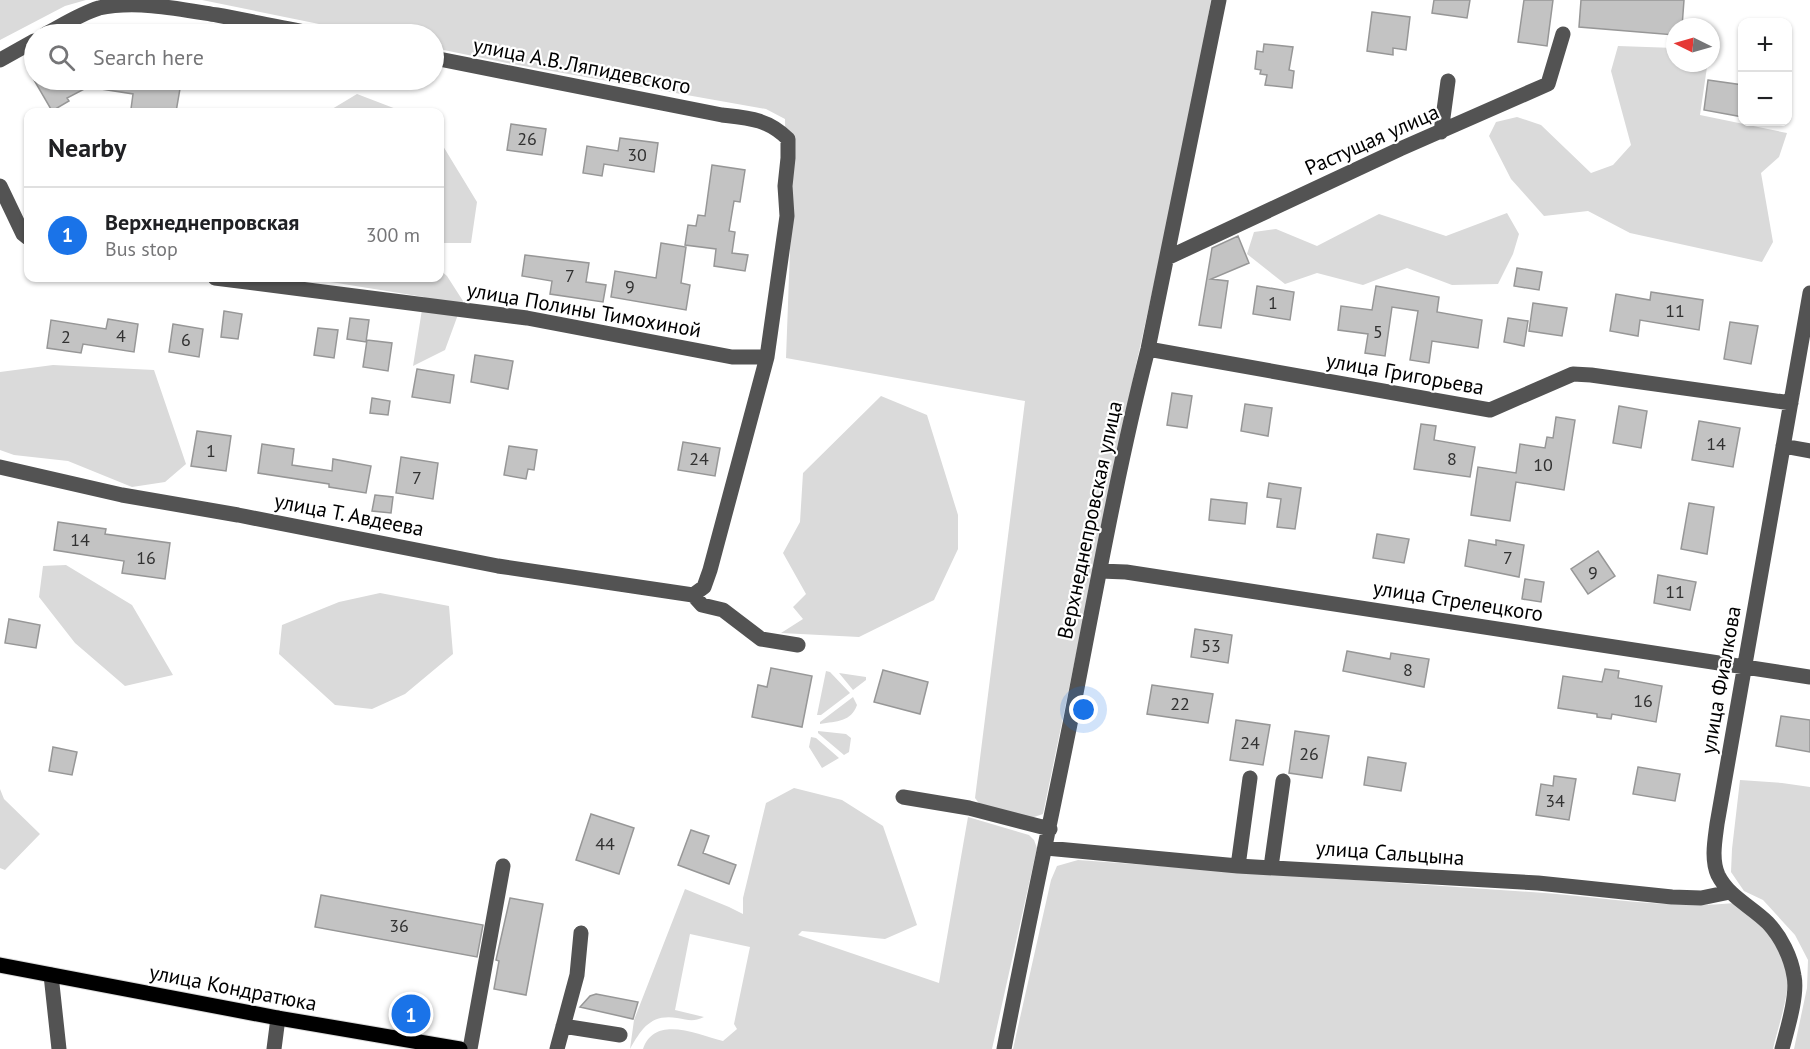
<!DOCTYPE html>
<meta charset="utf-8">
<style>
:root{--surface:#fff;--page:#f2f2f2;--text:#202124;--muted:#757577;--line:#e0e0e0;--accent:#1a73e8}
body{margin:0;font-family:"PT Sans",sans-serif;background:var(--page);color:var(--text)}
.controls{position:absolute;right:18px;top:18px;display:grid;overflow:hidden;border-radius:12px;box-shadow:0 2px 4px #0004}
.controls button{width:54px;height:54px;display:grid;place-items:center;padding:0;border:0;border-bottom:2px solid var(--line);background:var(--surface);color:var(--text);font:30px sans-serif}
.compass{position:absolute;left:1666px;top:18px;width:54px;height:54px;border-radius:50%;background:var(--surface);box-shadow:0 2px 4px #0004;rotate:275deg}
.you{position:absolute;left:1084px;top:710px;width:21px;height:21px;margin:-15px;border:4px solid #fff;border-radius:50%;background:#1a73e8;box-shadow:0 0 0 9px #1a73e833}
.badge{display:grid;place-items:center;width:39px;height:39px;border-radius:50%;background:var(--accent);color:#fff;font-size:20px;font-weight:700}
.pin{position:absolute;translate:-50% -50%;border:3px solid #fff;box-shadow:0 2px 6px #0006}
.list{margin:0;padding:0;list-style:none}
h2{display:flex;justify-content:space-between;align-items:center;height:78px;margin:0;padding:0 24px;font-size:26px}
h2 small{font-size:20px;font-weight:400;color:var(--muted)}
.list li{display:grid;grid-template-columns:39px 1fr auto;gap:18px;align-items:center;box-sizing:border-box;height:96px;padding:0 24px;border-top:2px solid var(--line)}
.list b{display:block;font-size:22px;white-space:nowrap}
.list p{margin:0;font-size:20px;white-space:nowrap;color:var(--muted)}
.list em{font-size:20px;font-style:normal;color:var(--muted)}
.icon{flex:none;width:33px;height:33px;fill:none;stroke:currentColor;stroke-width:2;stroke-linecap:round;stroke-linejoin:round}
.map{position:relative;flex:none;width:1810px;height:1049px;overflow:hidden}
.search{position:absolute;background:var(--surface);box-shadow:0 2px 4px #0004;left:24px;top:24px;width:420px;height:66px;display:flex;align-items:center;gap:15px;box-sizing:border-box;padding:0 21px;border-radius:33px;color:var(--muted);font-size:22px}
.panel{position:absolute;background:var(--surface);box-shadow:0 2px 4px #0004;left:24px;top:108px;width:420px;height:174px;border-radius:12px}
.map>svg:first-child{display:block}
.green{fill:#dadada}
.building{fill:#c3c3c3;stroke:#979797;stroke-width:1.5}
.lines{fill:none;stroke-linecap:round;stroke-linejoin:round}
.major-casing{stroke:#dbdbdb;stroke-width:17}
.minor{stroke:#535353;stroke-width:15}
.major{stroke:#000;stroke-width:15}
.labels{text-anchor:middle;stroke-width:4.5;stroke-linejoin:round;paint-order:stroke}
.number-label{font-size:18px;fill:#313131}
.street-label{font-size:21px;fill:#000;stroke:#fff}
</style>
<div class="map">
<svg width="1810" height="1049" viewBox="0 0 1810 1049">
<rect width="100%" height="100%" fill="#fff"/>
<path class="green" d="M 0,0 L 86,0 L 65,6 L 0,40 Z
M 202,0 L 1211,0 L 1188,131 L 1136,365 L 1043,814 L 1031,818 L 981,806 L 975,798 L 1025,401 L 786,358 L 792,195 L 786,167 L 785,119 L 766,109 L 507,63 L 434,48 L 434,34 L 368,34 Z
M 1618,46 L 1675,48 L 1675,63 L 1703,63 L 1707,67 L 1700,115 L 1787,133 L 1779,157 L 1761,173 L 1773,242 L 1762,262 L 1630,233 L 1588,211 L 1544,216 L 1511,179 L 1489,136 L 1496,122 L 1517,117 L 1541,125 L 1591,173 L 1613,165 L 1631,145 L 1611,71 Z
M 357,94 L 404,112 L 327,112 Z
M 440,141 L 477,202 L 471,243 L 440,243 Z
M 1507,213 L 1519,234 L 1513,254 L 1498,284 L 1452,285 L 1407,268 L 1363,285 L 1317,273 L 1285,284 L 1247,254 L 1254,232 L 1276,229 L 1317,246 L 1379,214 L 1446,236 Z
M 440,270 L 447,276 L 463,301 L 445,350 L 413,366 L 424,297 L 306,278 L 440,278 Z
M 53,365 L 154,370 L 186,464 L 165,482 L 132,487 L 68,461 L 14,455 L 0,450 L 0,372 Z
M 881,396 L 927,415 L 958,515 L 958,549 L 934,600 L 859,637 L 781,633 L 803,619 L 793,607 L 806,594 L 783,553 L 800,522 L 803,473 Z
M 66,565 L 132,605 L 173,675 L 125,686 L 75,643 L 39,597 L 43,566 Z
M 380,593 L 449,606 L 453,654 L 405,694 L 372,709 L 335,705 L 279,654 L 282,625 L 339,602 Z
M 826,671 L 830,672 L 850,693 L 821,715 L 817,715 Z
M 839,673 L 866,677 L 866,680 L 853,690 Z
M 853,697 L 857,705 C 851,722 837,721 820,724 L 820,722 Z
M 818,731 L 846,734 L 851,738 L 849,752 L 844,755 L 818,733 Z
M 811,737 L 816,738 L 839,758 L 822,768 L 809,747 Z
M 1740,780 L 1782,783 L 1810,787 L 1810,1049 L 1794,1049 L 1807,988 L 1808,960 L 1795,935 L 1763,900 L 1744,891 L 1731,872 L 1732,849 Z
M 794,788 L 842,800 L 883,826 L 917,925 L 885,939 L 802,931 L 798,935 L 939,983 L 968,817 L 1029,835 L 1034,840 L 1037,848 L 992,1049 L 643,1049 C 655,1014 698,1035 723,1041 L 737,1029 L 734,1024 L 750,947 L 690,934 L 675,1010 L 704,1017 C 693,1022 689,1020 677,1018 C 651,1014 642,1028 630,1049 L 634,1020 L 685,889 L 729,907 L 743,914 L 743,898 L 766,803 Z
M 0,789 L 4,799 L 40,834 L 5,870 L 0,868 Z
M 1078,860 C 1229,871 1380,882 1531,892 C 1598,896 1668,910 1735,903 C 1751,917 1775,932 1784,953 C 1796,979 1779,1022 1773,1049 L 1013,1049 L 1051,880 L 1057,866 Z"/>
<path class="building" d="M 1434,0 L 1470,0 L 1467,18 L 1432,13 Z
M 1524,0 L 1553,0 L 1547,46 L 1518,42 Z
M 1581,0 L 1684,0 L 1682,27 L 1675,27 L 1675,35 L 1579,27 Z
M 1372,12 L 1410,17 L 1406,50 L 1393,48 L 1393,55 L 1367,51 Z
M 1264,44 L 1293,47 L 1289,70 L 1294,71 L 1292,88 L 1265,85 L 1267,75 L 1260,74 L 1261,70 L 1255,69 L 1257,51 L 1263,52 Z
M 34,80 L 156,80 L 181,83 L 176,112 L 135,112 L 135,110 L 131,109 L 133,94 L 88,87 L 67,98 L 69,101 L 52,111 Z
M 1708,80 L 1743,85 L 1743,117 L 1704,110 Z
M 511,124 L 546,129 L 542,155 L 507,150 Z
M 620,138 L 658,143 L 654,172 L 604,164 L 602,176 L 583,173 L 587,146 L 618,151 Z
M 712,165 L 745,170 L 740,202 L 734,201 L 729,231 L 735,232 L 732,253 L 748,255 L 745,271 L 714,266 L 716,249 L 685,245 L 688,225 L 696,226 L 698,215 L 705,216 Z
M 1238,236 L 1249,263 L 1211,279 L 1228,281 L 1221,328 L 1199,325 L 1212,248 Z
M 661,243 L 686,247 L 681,283 L 690,285 L 686,310 L 611,297 L 615,271 L 656,278 Z
M 525,255 L 589,263 L 586,282 L 606,285 L 603,302 L 550,294 L 552,281 L 522,276 Z
M 1517,268 L 1542,272 L 1539,290 L 1514,286 Z
M 1257,286 L 1294,292 L 1290,320 L 1253,314 Z
M 1376,286 L 1439,297 L 1437,312 L 1482,320 L 1478,348 L 1432,341 L 1429,363 L 1410,360 L 1418,311 L 1392,307 L 1385,356 L 1365,353 L 1368,334 L 1338,330 L 1341,306 L 1372,310 Z
M 1651,292 L 1703,300 L 1699,330 L 1640,320 L 1638,336 L 1610,331 L 1616,294 L 1650,300 Z
M 1533,303 L 1567,308 L 1562,336 L 1529,331 Z
M 224,311 L 242,314 L 238,339 L 221,337 Z
M 350,318 L 369,320 L 366,342 L 347,339 Z
M 1508,318 L 1528,321 L 1524,346 L 1504,342 Z
M 108,319 L 138,324 L 134,352 L 83,344 L 81,353 L 47,348 L 51,320 L 106,329 Z
M 1730,322 L 1758,326 L 1751,364 L 1724,359 Z
M 173,324 L 203,329 L 199,357 L 169,352 Z
M 318,328 L 338,330 L 334,358 L 314,355 Z
M 367,340 L 392,343 L 388,371 L 363,367 Z
M 475,355 L 513,361 L 508,389 L 471,382 Z
M 417,369 L 454,375 L 450,403 L 412,397 Z
M 1172,393 L 1192,396 L 1187,428 L 1167,425 Z
M 372,398 L 390,401 L 388,415 L 370,413 Z
M 1245,404 L 1272,408 L 1268,436 L 1241,431 Z
M 1619,406 L 1647,411 L 1641,448 L 1613,443 Z
M 1556,417 L 1575,420 L 1564,490 L 1516,482 L 1510,521 L 1471,515 L 1478,467 L 1516,473 L 1520,444 L 1545,448 L 1547,437 L 1553,438 Z
M 1699,421 L 1740,428 L 1733,467 L 1692,460 Z
M 1421,424 L 1436,426 L 1434,440 L 1475,447 L 1470,477 L 1414,469 Z
M 197,431 L 231,436 L 226,471 L 191,466 Z
M 683,442 L 720,448 L 715,476 L 678,470 Z
M 262,444 L 294,449 L 292,465 L 332,471 L 333,459 L 371,466 L 366,493 L 329,487 L 329,484 L 258,473 Z
M 509,446 L 537,450 L 534,470 L 528,469 L 526,479 L 504,475 Z
M 401,457 L 438,463 L 433,499 L 396,493 Z
M 1269,483 L 1301,488 L 1295,529 L 1277,527 L 1281,499 L 1267,497 Z
M 375,495 L 393,497 L 391,513 L 372,511 Z
M 1211,499 L 1247,503 L 1245,524 L 1209,520 Z
M 1689,503 L 1714,507 L 1707,554 L 1681,549 Z
M 58,522 L 106,529 L 105,534 L 170,543 L 165,579 L 122,573 L 124,561 L 54,550 Z
M 1377,534 L 1409,539 L 1404,563 L 1373,558 Z
M 1469,540 L 1496,545 L 1496,540 L 1524,545 L 1519,577 L 1465,566 Z
M 1598,551 L 1615,576 L 1588,594 L 1571,569 Z
M 1658,575 L 1696,582 L 1690,610 L 1654,603 Z
M 1525,579 L 1544,582 L 1541,602 L 1522,599 Z
M 9,619 L 40,625 L 36,648 L 5,643 Z
M 1195,629 L 1232,635 L 1228,663 L 1191,657 Z
M 1347,651 L 1390,659 L 1391,653 L 1429,659 L 1424,687 L 1343,671 Z
M 771,668 L 812,676 L 802,727 L 752,717 L 758,685 L 767,687 Z
M 1605,669 L 1619,671 L 1618,678 L 1662,686 L 1656,722 L 1612,714 L 1611,719 L 1597,717 L 1597,714 L 1558,708 L 1563,676 L 1602,682 Z
M 883,670 L 928,682 L 920,714 L 874,702 Z
M 1152,685 L 1213,694 L 1208,723 L 1147,714 Z
M 1781,716 L 1810,720 L 1810,752 L 1776,746 Z
M 1236,720 L 1270,725 L 1263,765 L 1230,760 Z
M 1295,731 L 1329,736 L 1322,778 L 1289,773 Z
M 53,747 L 77,752 L 72,775 L 49,771 Z
M 1368,757 L 1406,763 L 1401,791 L 1364,785 Z
M 1638,767 L 1680,774 L 1675,801 L 1633,794 Z
M 1554,776 L 1576,779 L 1569,820 L 1536,815 L 1541,784 L 1553,786 Z
M 591,814 L 634,828 L 619,874 L 576,860 Z
M 691,830 L 709,836 L 703,853 L 736,865 L 729,884 L 678,865 Z
M 321,895 L 483,925 L 477,957 L 315,927 Z
M 510,898 L 543,904 L 526,995 L 494,989 L 499,961 L 496,960 Z
M 596,994 L 638,1002 L 633,1019 L 580,1007 L 590,996 Z"/>
<g class="lines">
<g class="major-casing">
<path id="major" d="M 0,965 L 278,1018 L 460,1049"/>
</g>
<path class="minor" d="M 46,34 C 63,25 80,14 99,8 C 136,0 180,9 217,15 C 250,21 283,28 316,34
M 434,58 L 722,115 C 749,118 768,119 788,139 L 788,158 L 785,186 L 787,216 L 767,357 L 710,570 L 704,587 L 693,595
M 0,60 L 34,41
M 1441,132 L 1448,81
M 0,186 L 23,234 L 28,238
M 1167,258 L 1400,149 L 1548,84 L 1563,34
M 215,278 L 527,318 L 732,357 L 767,357
M 1148,349 L 1490,410 L 1573,374 L 1591,375 L 1791,403
M 1783,446 L 1810,451
M 0,467 L 122,495 L 238,515 L 498,566 L 693,595
M 1100,571 L 1126,572 L 1810,677
M 693,595 L 702,605 L 723,610 L 761,639 L 798,645
M 903,797 L 969,808 L 1050,829
M 1046,848 L 1238,866 L 1538,883 L 1672,897 L 1701,898 L 1730,892
M 1238,866 L 1250,778
M 1271,867 L 1283,781
M 51,975 L 59,1049
M 563,1026 L 620,1035
M 274,1049 L 278,1018
M 470,1049 L 503,866
M 557,1049 L 577,975 L 581,933
M 1004,1049 C 1025,939 1049,829 1071,719 C 1095,596 1117,471 1148,349 L 1219,0
M 1782,1049 C 1787,1030 1798,995 1794,976 C 1791,957 1781,937 1768,923 C 1751,906 1729,897 1718,875 C 1711,859 1715,840 1717,824 L 1810,293"/>
<use href="#major" class="major"/>
</g>
<g class="labels">
<g class="number-label">
<text x="527" y="145">26</text>
<text x="637" y="161">30</text>
<text x="570" y="282">7</text>
<text x="630" y="293">9</text>
<text x="1273" y="309">1</text>
<text x="1675" y="317">11</text>
<text x="1378" y="338">5</text>
<text x="121" y="342">4</text>
<text x="66" y="343">2</text>
<text x="186" y="346">6</text>
<text x="1716" y="450">14</text>
<text x="211" y="457">1</text>
<text x="699" y="465">24</text>
<text x="1452" y="465">8</text>
<text x="1543" y="471">10</text>
<text x="417" y="484">7</text>
<text x="80" y="546">14</text>
<text x="146" y="564">16</text>
<text x="1508" y="564">7</text>
<text x="1593" y="579">9</text>
<text x="1675" y="598">11</text>
<text x="1211" y="652">53</text>
<text x="1408" y="676">8</text>
<text x="1643" y="707">16</text>
<text x="1180" y="710">22</text>
<text x="1250" y="749">24</text>
<text x="1309" y="760">26</text>
<text x="1555" y="807">34</text>
<text x="605" y="850">44</text>
<text x="399" y="932">36</text>
</g>
<g class="street-label">
<text transform="translate(582 66) rotate(11)" y="7">улица А.В.Ляпидевского</text>
<text transform="translate(1372 140) rotate(-24)" y="7">Растущая улица</text>
<text transform="translate(584 310) rotate(10)" y="7">улица Полины Тимохиной</text>
<text transform="translate(1405 374) rotate(10)" y="7">улица Григорьева</text>
<text transform="translate(349 515) rotate(11)" y="7">улица Т. Авдеева</text>
<text transform="translate(1090 520) rotate(-78)" y="7">Верхнеднепровская улица</text>
<text transform="translate(1458 601) rotate(9)" y="7">улица Стрелецкого</text>
<text transform="translate(1721 680) rotate(-80)" y="7">улица Фиалкова</text>
<text transform="translate(1390 853) rotate(4)" y="7">улица Сальцына</text>
<text transform="translate(233 988) rotate(11)" y="7">улица Кондратюка</text>
</g>
</g>
</svg>
<div class="controls">
<button>+</button>
<button>−</button>
</div>
<svg class="compass" viewBox="-18 -18 36 36"><path d="M0-13l5 13h-10z" fill="#e53935"/><path d="M0 13l5-13h-10z" fill="#757577"/></svg>
<div class="you"></div>
<div class="pin badge" style="left:411px;top:1014px">1</div>
<div class="search"><svg class="icon" aria-label="search" viewBox="0 0 24 24"><circle cx="10" cy="10" r="6"/><path d="M15 15l6 6"/></svg>Search here</div>
<section class="panel">
<h2>Nearby<small></small></h2>
<ul class="list">
<li><span class="badge">1</span><div><b>Верхнеднепровская</b><p>Bus stop</p></div><em>300 m</em></li>
</ul>
</section>
</div>
